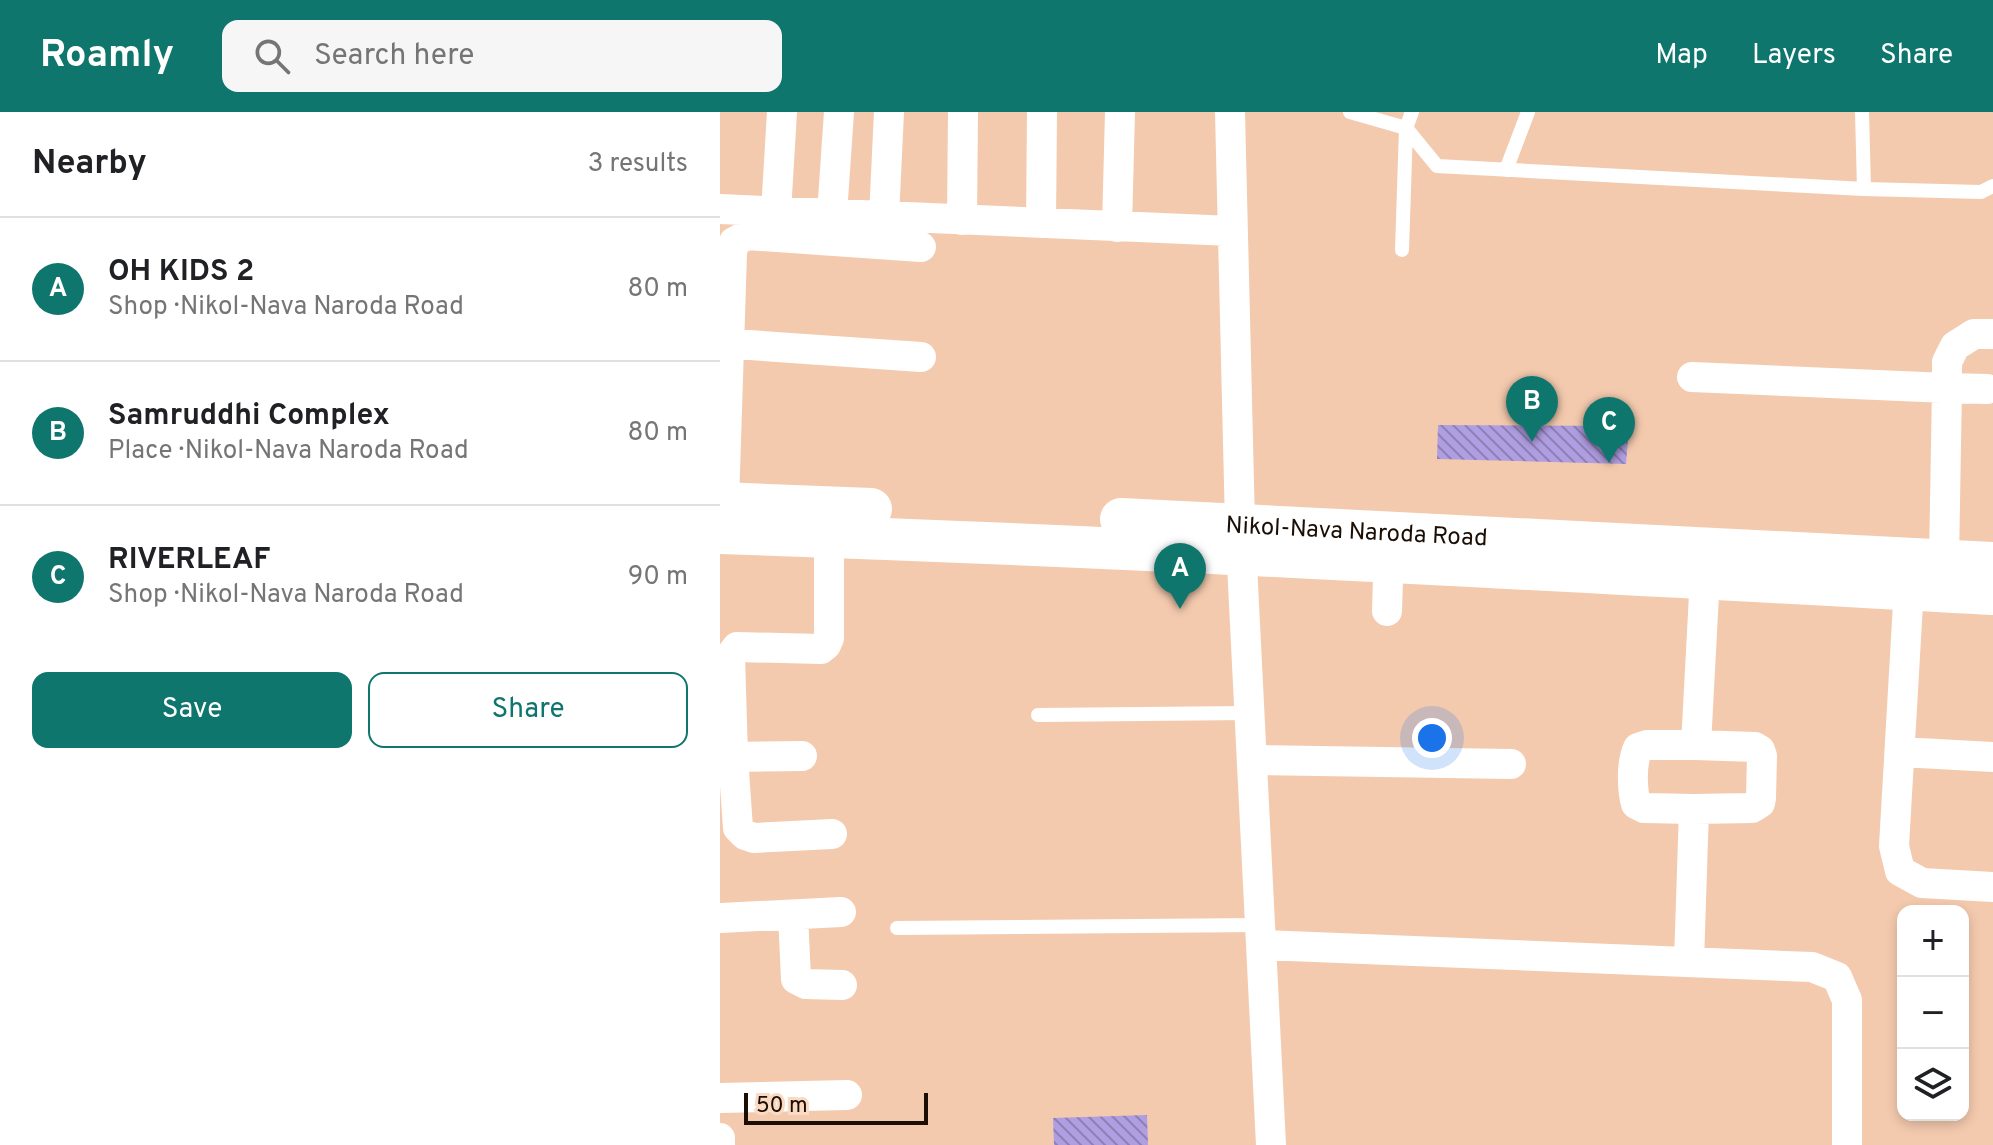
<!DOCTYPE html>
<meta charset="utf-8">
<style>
:root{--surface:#fff;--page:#f6f6f6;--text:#202124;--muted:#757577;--line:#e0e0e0;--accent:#0f766e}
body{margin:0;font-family:Overpass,sans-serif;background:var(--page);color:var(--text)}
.controls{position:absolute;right:24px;bottom:24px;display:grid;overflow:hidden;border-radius:16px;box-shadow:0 4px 12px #0003}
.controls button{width:72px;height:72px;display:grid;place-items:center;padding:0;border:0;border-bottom:2px solid var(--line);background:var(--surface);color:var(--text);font:40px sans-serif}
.scale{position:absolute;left:24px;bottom:20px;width:184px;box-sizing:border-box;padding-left:8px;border:4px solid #1b0e05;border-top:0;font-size:22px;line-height:28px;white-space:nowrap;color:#1b0e05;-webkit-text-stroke:6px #fbdac3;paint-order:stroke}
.you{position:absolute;left:712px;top:626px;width:28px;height:28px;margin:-20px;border:6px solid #fff;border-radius:50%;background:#1a73e8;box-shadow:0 0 0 12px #1a73e833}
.badge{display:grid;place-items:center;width:52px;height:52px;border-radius:50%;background:var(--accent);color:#fff;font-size:26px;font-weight:700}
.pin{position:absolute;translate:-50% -66px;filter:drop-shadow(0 2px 4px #0008)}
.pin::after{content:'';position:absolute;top:42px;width:28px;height:24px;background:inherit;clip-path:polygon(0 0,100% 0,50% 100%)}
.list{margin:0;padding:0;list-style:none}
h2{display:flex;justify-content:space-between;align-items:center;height:104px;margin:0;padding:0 32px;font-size:34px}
h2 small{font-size:26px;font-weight:400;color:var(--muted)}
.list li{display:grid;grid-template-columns:52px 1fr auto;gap:24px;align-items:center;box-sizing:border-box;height:144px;padding:0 32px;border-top:2px solid var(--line)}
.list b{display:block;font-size:30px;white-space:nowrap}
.list p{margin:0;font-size:26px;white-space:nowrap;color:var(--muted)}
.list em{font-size:26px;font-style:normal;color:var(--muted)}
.actions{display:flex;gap:16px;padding:24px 32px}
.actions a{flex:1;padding:18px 0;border:2px solid var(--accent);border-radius:16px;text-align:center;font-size:28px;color:var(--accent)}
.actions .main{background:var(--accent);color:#fff}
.icon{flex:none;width:44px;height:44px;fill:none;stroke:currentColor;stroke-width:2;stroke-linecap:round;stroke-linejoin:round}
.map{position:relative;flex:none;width:1273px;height:1033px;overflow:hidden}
header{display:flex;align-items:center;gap:48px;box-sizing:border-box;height:112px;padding:0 40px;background:var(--accent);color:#fff}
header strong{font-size:38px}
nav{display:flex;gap:44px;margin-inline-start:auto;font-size:28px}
.search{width:560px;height:72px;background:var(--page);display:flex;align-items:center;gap:20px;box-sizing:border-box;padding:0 28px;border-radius:16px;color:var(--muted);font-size:30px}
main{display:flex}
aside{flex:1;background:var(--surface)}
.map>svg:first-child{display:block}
.building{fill:url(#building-back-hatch)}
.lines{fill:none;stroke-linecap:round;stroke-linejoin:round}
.lane{stroke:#fff;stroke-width:14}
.street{stroke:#fff;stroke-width:30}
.secondary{stroke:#fff;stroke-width:42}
.labels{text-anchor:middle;stroke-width:6;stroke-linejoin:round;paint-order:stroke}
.street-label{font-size:24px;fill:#1b0e05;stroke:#fbdac3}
</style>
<header>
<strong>Roamly</strong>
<div class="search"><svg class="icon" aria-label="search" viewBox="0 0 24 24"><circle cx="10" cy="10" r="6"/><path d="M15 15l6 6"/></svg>Search here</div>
<nav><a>Map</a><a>Layers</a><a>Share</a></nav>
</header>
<main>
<aside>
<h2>Nearby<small>3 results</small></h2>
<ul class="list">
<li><span class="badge">A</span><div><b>OH KIDS 2</b><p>Shop · Nikol-Nava Naroda Road</p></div><em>80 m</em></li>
<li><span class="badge">B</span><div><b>Samruddhi Complex</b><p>Place · Nikol-Nava Naroda Road</p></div><em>80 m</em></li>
<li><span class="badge">C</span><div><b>RIVERLEAF</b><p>Shop · Nikol-Nava Naroda Road</p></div><em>90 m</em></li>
</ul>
<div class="actions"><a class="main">Save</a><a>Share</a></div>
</aside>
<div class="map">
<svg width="1273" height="1033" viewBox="0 0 1273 1033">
<defs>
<pattern id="building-back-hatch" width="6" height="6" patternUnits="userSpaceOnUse" patternTransform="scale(2)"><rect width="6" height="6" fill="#af9ee1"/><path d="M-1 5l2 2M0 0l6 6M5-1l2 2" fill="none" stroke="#8e7fb4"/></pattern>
</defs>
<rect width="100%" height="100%" fill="#f4caae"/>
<path class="building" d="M 718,313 L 909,314 L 906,352 L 717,347 Z
M 427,1003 L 428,1033 L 334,1033 L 333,1006 Z"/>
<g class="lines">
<path class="lane" d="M 630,0 L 686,16 L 717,54 L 1144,77 L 1261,80 L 1273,74
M 1142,0 L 1144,77
M 786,58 L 808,0
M 682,138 L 686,16 L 692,0
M 318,603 L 529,601
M 177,816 L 540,813"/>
<path class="street" d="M 510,0 L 520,412 L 551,1033
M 0,97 L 512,119
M 56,100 L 62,0
M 112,102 L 119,0
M 164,105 L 169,0
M 242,108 L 243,0
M 321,111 L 322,0
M 397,115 L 400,0
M 0,231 L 201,245
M 972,265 L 1227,276 L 1227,250 L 1235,234 L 1254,222 L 1273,222
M 4,391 L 12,141 L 14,130 L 27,123 L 201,135
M 109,425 L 109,526 L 106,533 L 101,537 L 17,535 L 10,544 L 13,645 L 18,716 L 25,723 L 34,726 L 112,722
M 1224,448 L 1227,276 L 1267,277
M 1190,457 L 1174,734 L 1180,759 L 1202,771 L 1273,775
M 667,499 L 669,433
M 1181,640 L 1273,645
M 13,645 L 82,644
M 532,648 L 791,652
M 974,697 L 924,696 L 916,692 C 912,677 911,651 918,636 L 927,633 L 976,633
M 73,803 L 76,867 L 86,872 L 122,873
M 0,806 L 121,800
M 541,833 L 1092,855 L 1117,865 L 1127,888 L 1127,1033
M 969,850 L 974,697 L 1032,696 L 1040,691 L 1041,686 L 1042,644 L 1040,638 L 1035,635 L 976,633 L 986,445
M 0,986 L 127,983
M 0,1026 L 0,1033"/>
<g class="secondary">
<path d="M 0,391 L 151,397"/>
<path id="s1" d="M 401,407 L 1273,451"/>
<path d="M 0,421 C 425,435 849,459 1273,482"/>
</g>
</g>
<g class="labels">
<g class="street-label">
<text dy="8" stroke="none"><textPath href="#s1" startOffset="236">Nikol-Nava Naroda Road</textPath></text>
</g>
</g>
</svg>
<div class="controls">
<button>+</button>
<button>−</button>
<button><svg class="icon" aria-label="layers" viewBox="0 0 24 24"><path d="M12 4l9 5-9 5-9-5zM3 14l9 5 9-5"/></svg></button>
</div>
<div class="scale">50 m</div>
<div class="you"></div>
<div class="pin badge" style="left:460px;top:497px">A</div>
<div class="pin badge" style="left:812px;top:330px">B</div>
<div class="pin badge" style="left:889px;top:351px">C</div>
</div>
</main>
